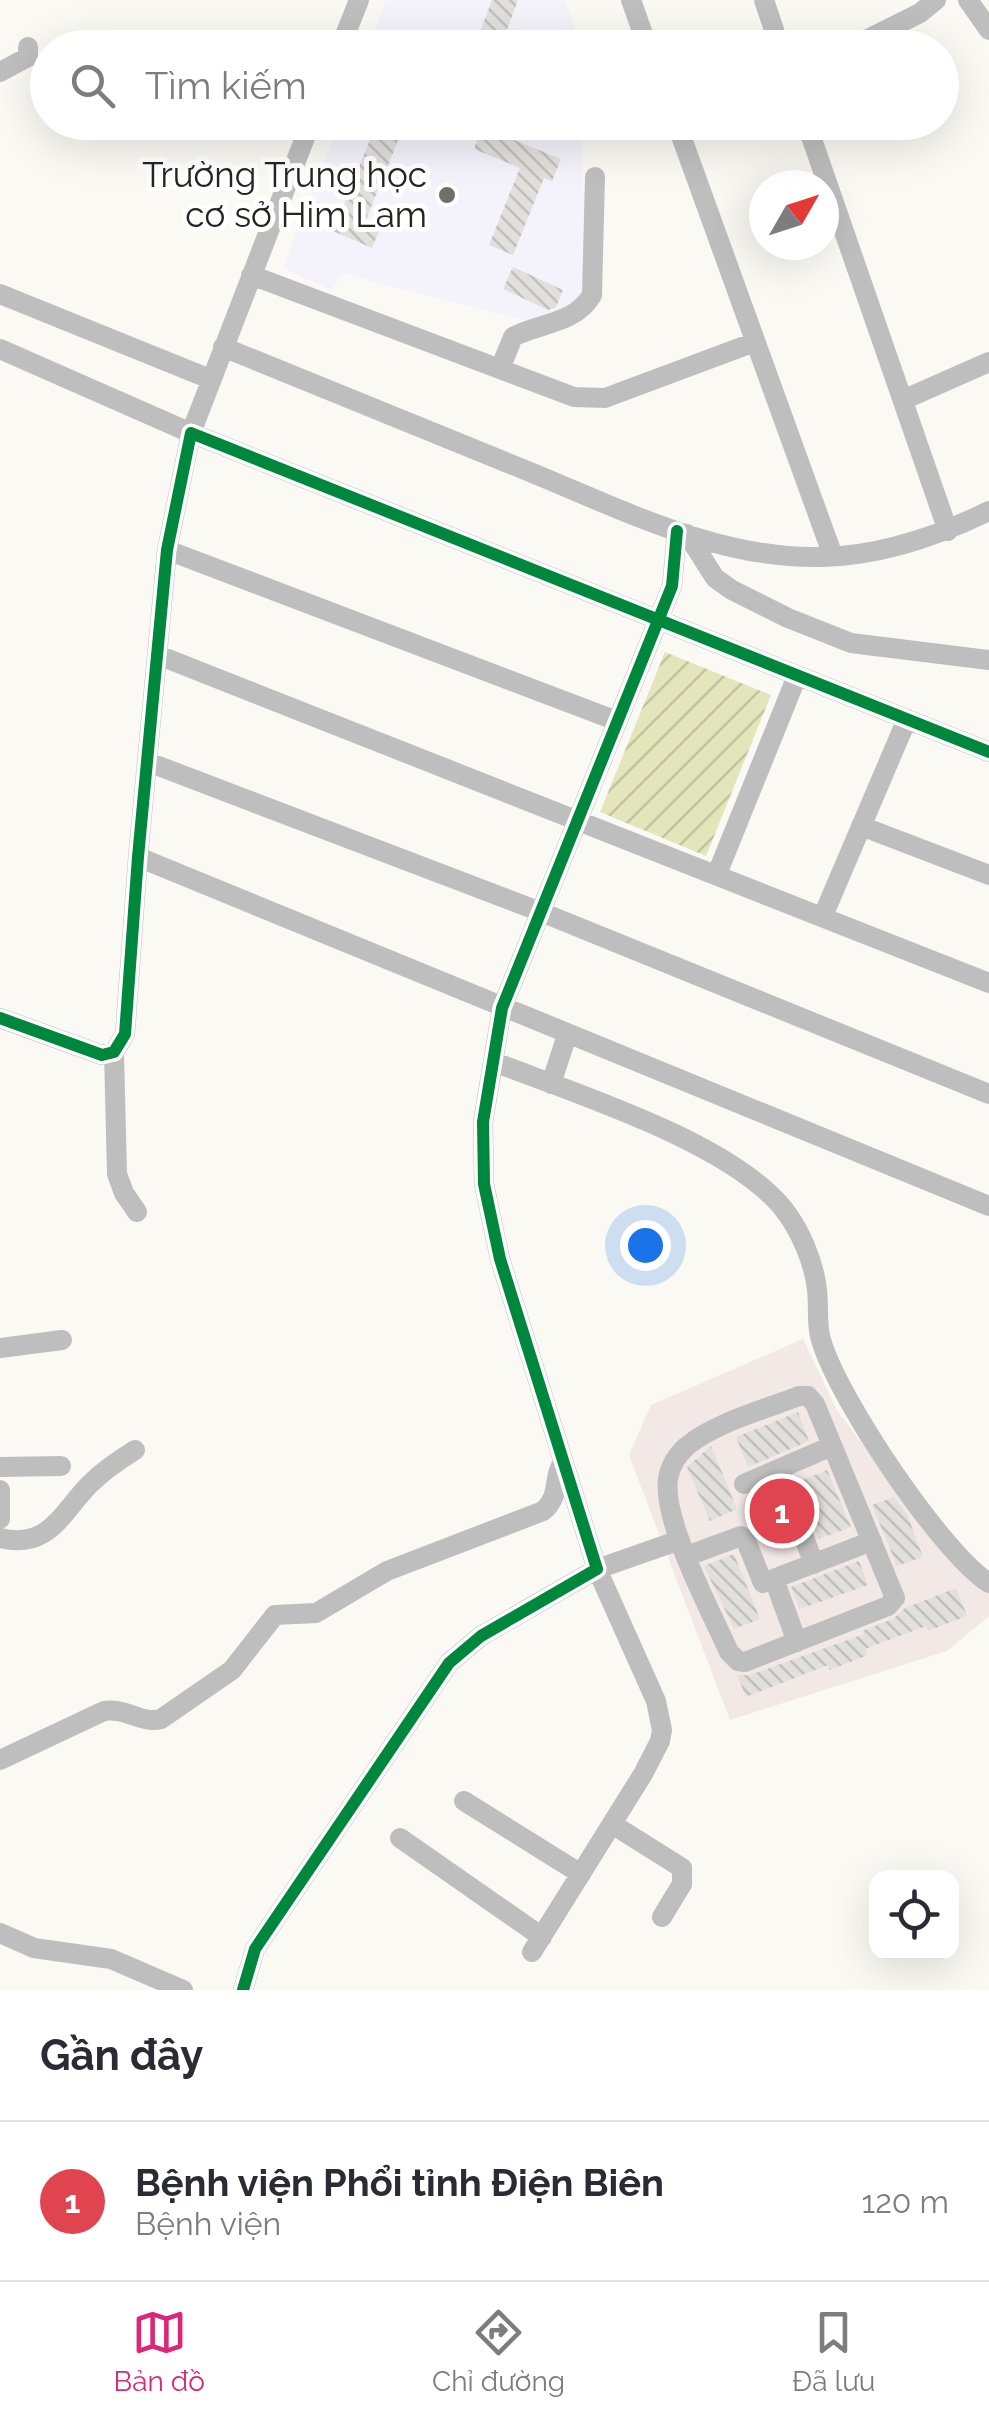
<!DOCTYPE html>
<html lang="vi">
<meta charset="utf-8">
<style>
:root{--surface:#fff;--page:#f2f2f3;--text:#2b2b33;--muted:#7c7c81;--line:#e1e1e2;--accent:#db2777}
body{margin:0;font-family:Raleway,sans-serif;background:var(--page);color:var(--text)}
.controls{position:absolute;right:30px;bottom:30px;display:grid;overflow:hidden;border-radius:20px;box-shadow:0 10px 40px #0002}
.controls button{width:90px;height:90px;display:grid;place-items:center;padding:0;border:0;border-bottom:2px solid var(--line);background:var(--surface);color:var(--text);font:50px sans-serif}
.compass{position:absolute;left:749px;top:170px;width:90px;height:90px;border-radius:50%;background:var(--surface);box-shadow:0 10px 40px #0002;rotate:51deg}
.you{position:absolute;left:645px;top:1245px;width:35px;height:35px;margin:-25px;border:8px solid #fff;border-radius:50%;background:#1a73e8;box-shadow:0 0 0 15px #1a73e833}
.badge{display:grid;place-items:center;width:65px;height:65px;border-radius:50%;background:var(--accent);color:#fff;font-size:32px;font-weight:700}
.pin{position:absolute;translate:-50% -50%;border:5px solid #fff;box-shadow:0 2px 10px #0006}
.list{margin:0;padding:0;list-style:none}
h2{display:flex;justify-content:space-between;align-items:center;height:130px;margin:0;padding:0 40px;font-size:42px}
h2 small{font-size:32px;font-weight:400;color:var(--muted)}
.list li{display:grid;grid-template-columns:65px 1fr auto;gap:30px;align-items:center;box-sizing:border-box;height:160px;padding:0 40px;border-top:2px solid var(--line)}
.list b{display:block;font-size:38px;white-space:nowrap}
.list p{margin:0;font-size:32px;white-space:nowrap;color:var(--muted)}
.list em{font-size:32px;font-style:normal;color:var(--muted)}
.icon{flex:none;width:55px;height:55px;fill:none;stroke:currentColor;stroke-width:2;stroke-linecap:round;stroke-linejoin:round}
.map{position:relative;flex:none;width:989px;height:1990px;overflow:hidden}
.search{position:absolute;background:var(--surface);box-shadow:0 10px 40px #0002;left:30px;right:30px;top:30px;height:110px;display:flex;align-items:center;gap:25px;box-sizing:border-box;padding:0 35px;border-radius:55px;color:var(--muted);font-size:38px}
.sheet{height:290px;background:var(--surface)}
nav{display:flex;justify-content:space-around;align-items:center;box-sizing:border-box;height:140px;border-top:2px solid var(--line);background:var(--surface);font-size:28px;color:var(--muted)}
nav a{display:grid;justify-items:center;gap:5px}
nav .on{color:var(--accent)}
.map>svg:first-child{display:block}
.education{fill:#f4f2fa}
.medical{fill:#f2e9e7}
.garden{fill:url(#garden-furrows)}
.building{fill:url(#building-back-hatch)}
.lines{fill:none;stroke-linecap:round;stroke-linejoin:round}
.minor{stroke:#bebebe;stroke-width:20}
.cycleway-casing{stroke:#fff;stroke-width:19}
.cycleway{stroke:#00873e;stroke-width:12}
.poi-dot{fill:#6f6f6b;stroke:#fff;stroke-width:4}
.labels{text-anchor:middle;stroke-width:10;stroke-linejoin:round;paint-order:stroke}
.poi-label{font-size:35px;fill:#242421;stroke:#fff;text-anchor:end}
</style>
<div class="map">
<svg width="989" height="1990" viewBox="0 0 989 1990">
<defs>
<pattern id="garden-furrows" width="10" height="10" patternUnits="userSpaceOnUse" patternTransform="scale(2.5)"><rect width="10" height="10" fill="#e3e5ba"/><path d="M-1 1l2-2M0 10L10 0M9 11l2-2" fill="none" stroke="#c3c4a0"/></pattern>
<pattern id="building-back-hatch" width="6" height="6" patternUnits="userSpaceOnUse" patternTransform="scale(2.5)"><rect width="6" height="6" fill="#e2e0dd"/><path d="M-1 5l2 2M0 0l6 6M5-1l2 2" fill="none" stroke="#c2c0bd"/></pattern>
</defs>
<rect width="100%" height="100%" fill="#faf9f4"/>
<path class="education" d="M 386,0 L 566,0 L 580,47 L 368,48 Z
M 339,123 L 582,123 L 585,291 L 580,300 L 539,324 L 341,273 L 332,290 L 283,268 Z"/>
<path class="medical" d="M 803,1339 L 837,1410 L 956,1567 L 989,1594 L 989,1616 L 947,1651 L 730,1720 L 629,1455 L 651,1405 Z"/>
<path class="garden" d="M 665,652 L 771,695 L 706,856 L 600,812 Z"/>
<path class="building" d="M 492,0 L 518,0 L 500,48 L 474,48 Z
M 377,122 L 436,122 L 429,139 L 403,128 L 365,222 L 380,229 L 372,248 L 305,219 L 313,200 L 341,212 Z
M 482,127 L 561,159 L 552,181 L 544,178 L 513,255 L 489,245 L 520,168 L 474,149 Z
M 513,267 L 563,290 L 556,307 L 548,310 L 503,289 Z
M 798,1412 L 809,1441 L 748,1467 L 736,1437 Z
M 711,1446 L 737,1509 L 710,1521 L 687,1467 Z
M 827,1470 L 851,1527 L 819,1539 L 798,1482 Z
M 894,1497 L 907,1514 L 923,1557 L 897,1566 L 872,1505 Z
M 734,1554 L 760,1619 L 734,1629 L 704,1566 Z
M 859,1561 L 868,1585 L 800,1609 L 791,1587 Z
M 956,1588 L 967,1616 L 928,1631 L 926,1626 L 865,1649 L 868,1655 L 830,1670 L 828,1665 L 746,1697 L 737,1675 L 750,1675 L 864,1634 L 862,1631 L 893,1619 L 905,1608 Z"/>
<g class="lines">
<path class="minor" d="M 631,0 L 648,48
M 764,0 L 780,48
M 968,0 L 989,30
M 340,48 L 359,0
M 850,48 L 920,13 L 936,0
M 0,72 L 28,57 L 28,47
M 676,122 L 833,556
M 806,122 L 948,531
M 251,275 L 574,397 L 605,398 L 755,342
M 0,294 L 210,379
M 223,347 C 324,388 425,429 525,470 C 619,508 718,560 822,557 C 879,556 938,536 989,511
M 0,349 L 191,433 L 311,122
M 500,369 L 513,337 C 538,323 574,325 592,295 L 595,177
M 903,400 L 989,362
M 687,534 L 715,578 L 732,590 L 788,618 L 851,643 L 989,660
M 167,550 L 617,721
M 158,655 L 989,983
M 148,762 L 541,912 L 989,1094
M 861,826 L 989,875
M 138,857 L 989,1206
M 717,874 L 797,676
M 823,916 L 907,719
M 0,1018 L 102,1055 L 114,1052 L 125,1034 L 138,857 L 167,550 L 191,433 L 989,752
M 114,1052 L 117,1174 L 124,1193 L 137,1212
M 494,1062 C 575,1093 728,1142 782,1207 C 800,1229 814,1262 817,1290 C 819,1307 816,1327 822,1343 C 840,1401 940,1551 989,1583
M 551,1084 L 567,1035
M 0,1348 L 62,1340
M 799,1396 L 808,1396 L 815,1404 L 895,1598 L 888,1606 L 745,1662 L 738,1661 L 729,1652 C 711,1611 662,1521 668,1479 C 670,1466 677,1455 687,1446 C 714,1423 766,1409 799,1396 Z
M 0,1467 L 61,1466
M 778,1469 L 814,1564
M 744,1484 L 832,1446
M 0,1490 L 0,1519
M 0,1538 C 49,1550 61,1513 90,1484 C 103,1471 119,1460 135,1450
M 687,1556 L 741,1536 L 746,1541 L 763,1583 L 872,1541
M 774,1579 L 797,1642
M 0,1760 L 104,1711 C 125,1707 140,1724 161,1719 L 232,1670 L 275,1615 L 316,1613 L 387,1571 L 543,1511 C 561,1496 552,1480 562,1464
M 464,1801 L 581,1874
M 612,1824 L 682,1868 L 682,1884 L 662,1917
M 400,1838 L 542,1937
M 0,1933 L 34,1948 L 111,1959 L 183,1990
M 532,1952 L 643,1774 L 660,1741 L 662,1730 L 656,1701 L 597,1569 L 500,1259 L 484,1184 L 483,1122 L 502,1008 L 672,586 L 677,531
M 243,1990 L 255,1949 L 449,1663 L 481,1636 L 597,1569 L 680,1540"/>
<g class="cycleway-casing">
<path id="cycleway" d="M 0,1018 L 102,1055 L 114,1052 L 125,1034 L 138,857 L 167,550 L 191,433 L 989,752
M 243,1990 L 255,1949 L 449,1663 L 481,1636 L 597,1569 L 500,1259 L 484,1184 L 483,1122 L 502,1008 L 672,586 L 677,531"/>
</g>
<use href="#cycleway" class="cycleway"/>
</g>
<circle class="poi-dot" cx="447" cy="195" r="10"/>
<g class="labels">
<g class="poi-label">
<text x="427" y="187">Trường Trung học<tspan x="427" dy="40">cơ sở Him Lam</tspan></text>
</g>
</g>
</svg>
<div class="controls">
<button><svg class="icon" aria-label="locate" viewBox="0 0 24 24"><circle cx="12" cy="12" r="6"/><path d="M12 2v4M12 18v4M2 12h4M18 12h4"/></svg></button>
</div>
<svg class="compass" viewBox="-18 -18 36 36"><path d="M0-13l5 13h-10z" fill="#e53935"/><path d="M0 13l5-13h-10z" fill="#7c7c81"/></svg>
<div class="you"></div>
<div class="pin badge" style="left:782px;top:1511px;background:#e0444e">1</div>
<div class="search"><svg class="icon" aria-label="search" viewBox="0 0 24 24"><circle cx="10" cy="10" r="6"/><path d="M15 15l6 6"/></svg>Tìm kiếm</div>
</div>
<section class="sheet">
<h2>Gần đây<small></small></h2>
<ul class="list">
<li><span class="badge" style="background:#e0444e">1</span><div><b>Bệnh viện Phổi tỉnh Điện Biên</b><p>Bệnh viện</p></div><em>120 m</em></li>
</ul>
</section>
<nav>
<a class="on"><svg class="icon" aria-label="map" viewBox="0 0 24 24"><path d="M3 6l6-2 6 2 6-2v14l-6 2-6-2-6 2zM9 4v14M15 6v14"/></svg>Bản đồ</a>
<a><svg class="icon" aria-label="directions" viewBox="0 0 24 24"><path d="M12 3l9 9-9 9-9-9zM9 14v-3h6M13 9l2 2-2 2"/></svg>Chỉ đường</a>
<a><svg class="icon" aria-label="saved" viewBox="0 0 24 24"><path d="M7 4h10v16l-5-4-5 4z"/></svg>Đã lưu</a>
</nav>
